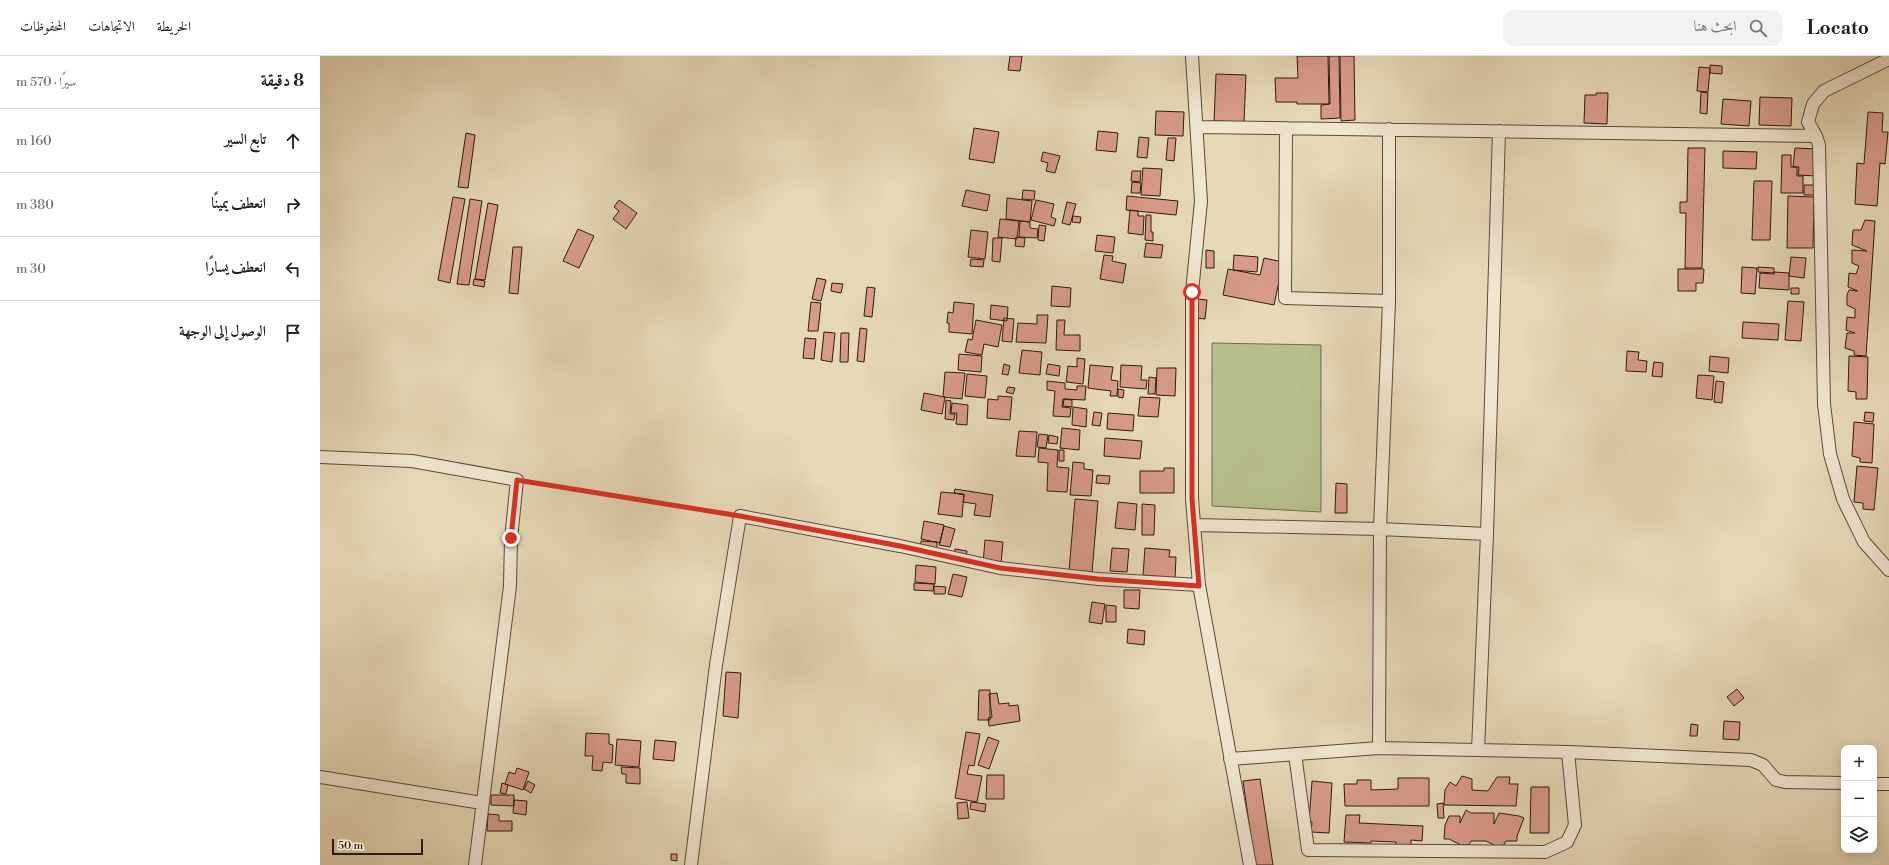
<!DOCTYPE html>
<html lang="ar">
<meta charset="utf-8">
<style>
:root{--surface:#fff;--page:#f2f2f2;--text:#202124;--muted:#757577;--line:#e0e0e0}
body{margin:0;font-family:"Libre Bodoni",Amiri,serif;background:var(--page);color:var(--text);direction:rtl}
.controls{position:absolute;right:12px;bottom:12px;display:grid;overflow:hidden;border-radius:8px;box-shadow:0 2px 10px #0003}
.controls button{width:36px;height:36px;display:grid;place-items:center;padding:0;border:0;border-bottom:1px solid var(--line);background:var(--surface);color:var(--text);font:20px sans-serif}
.scale{position:absolute;left:12px;bottom:10px;width:91px;box-sizing:border-box;padding-left:4px;border:2px solid #2d1a13;border-top:0;font-size:11px;line-height:14px;white-space:nowrap;color:#2d1a13;-webkit-text-stroke:3px #efe6d0;paint-order:stroke}
.stop{position:absolute;width:12px;height:12px;margin:-9px;border:3px solid #d93025;border-radius:50%;background:#fff}
.stop.end{background:#d93025;border-color:#fff;box-shadow:0 1px 4px #0008}
.list{margin:0;padding:0;list-style:none}
h2{display:flex;justify-content:space-between;align-items:center;height:52px;margin:0;padding:0 16px;font-size:17px}
h2 small{font-size:13px;font-weight:400;color:var(--muted)}
.list li{display:grid;grid-template-columns:26px 1fr auto;gap:12px;align-items:center;box-sizing:border-box;height:64px;padding:0 16px;border-top:1px solid var(--line)}
.list b{display:block;font-size:15px;white-space:nowrap}
.list em{font-size:13px;font-style:normal;color:var(--muted)}
.icon{flex:none;width:22px;height:22px;fill:none;stroke:currentColor;stroke-width:2;stroke-linecap:round;stroke-linejoin:round}
.map{position:relative;flex:none;width:1569px;height:809px;overflow:hidden;direction:ltr}
header{display:flex;align-items:center;gap:24px;box-sizing:border-box;height:56px;padding:0 20px;background:var(--surface);border-bottom:1px solid var(--line)}
header strong{font-size:19px}
nav{display:flex;gap:22px;margin-inline-start:auto;font-size:14px}
.search{width:280px;height:36px;background:var(--page);display:flex;align-items:center;gap:10px;box-sizing:border-box;padding:0 14px;border-radius:12px;color:var(--muted);font-size:15px}
main{display:flex}
aside{flex:1;background:var(--surface)}
.map>svg:first-child{display:block}
.green{fill:#b7bf8d;stroke:#726c50}
.building{fill:#d89b8a;stroke:#2d1a13}
.lines{fill:none;stroke-linecap:round;stroke-linejoin:round}
.minor-casing{stroke:#5b4a3c;stroke-width:14}
.path{stroke:#2d1a13;stroke-width:2;stroke-dasharray:3 2;stroke-linecap:butt}
.minor{stroke:#efe6d0;stroke-width:12}
.route{stroke:#d93025;stroke-width:5}
</style>
<header>
<strong>Locato</strong>
<div class="search"><svg class="icon" aria-label="search" viewBox="0 0 24 24"><circle cx="10" cy="10" r="6"/><path d="M15 15l6 6"/></svg>ابحث هنا</div>
<nav><a>الخريطة</a><a>الاتجاهات</a><a>المحفوظات</a></nav>
</header>
<main>
<div class="map">
<svg width="1569" height="809" viewBox="0 0 1569 809">
<rect width="100%" height="100%" fill="#e6d9b7"/>
<filter id="stains"><feTurbulence type="fractalNoise" baseFrequency=".005" numOctaves="4"/><feColorMatrix values="0 0 0 0 .2 0 0 0 0 .09 0 0 0 0 .02 0 0 0 .5 -.17"/></filter>
<radialGradient id="worn" r=".72"><stop offset=".6" stop-color="#630" stop-opacity="0"/><stop offset="1" stop-color="#630" stop-opacity=".3"/></radialGradient>
<path class="green" d="M 892,287 L 1001,289 L 1001,456 L 892,450 Z"/>
<path class="building" d="M 690,0 L 702,0 L 700,15 L 688,14 Z
M 977,0 L 1008,0 L 1009,48 L 977,48 L 977,46 L 956,46 L 955,22 L 978,22 Z
M 1009,0 L 1019,0 L 1020,62 L 1001,63 L 1001,49 L 1010,48 Z
M 1020,0 L 1034,0 L 1035,64 L 1021,65 Z
M 1390,9 L 1402,10 L 1402,18 L 1390,17 Z
M 1379,11 L 1390,12 L 1388,36 L 1377,35 Z
M 896,18 L 926,19 L 924,66 L 894,65 Z
M 1381,36 L 1388,37 L 1387,58 L 1380,57 Z
M 1276,37 L 1288,37 L 1287,68 L 1264,67 L 1265,39 L 1276,39 Z
M 1440,41 L 1472,42 L 1471,70 L 1439,69 Z
M 1403,43 L 1431,45 L 1429,70 L 1401,68 Z
M 836,55 L 864,56 L 863,80 L 835,79 Z
M 1548,56 L 1563,57 L 1562,76 L 1568,76 L 1565,108 L 1560,107 L 1557,150 L 1535,148 L 1537,107 L 1544,108 Z
M 654,72 L 679,76 L 674,107 L 649,103 Z
M 778,75 L 798,77 L 796,96 L 776,94 Z
M 146,77 L 155,79 L 148,132 L 138,131 Z
M 819,81 L 829,82 L 827,102 L 817,101 Z
M 848,82 L 856,82 L 854,105 L 846,104 Z
M 1368,92 L 1385,92 L 1382,212 L 1365,212 L 1366,157 L 1360,157 L 1360,146 L 1367,146 Z
M 1475,92 L 1497,93 L 1496,120 L 1478,119 L 1479,111 L 1473,111 Z
M 1403,95 L 1437,96 L 1436,113 L 1403,112 Z
M 723,96 L 740,100 L 735,117 L 726,115 L 728,107 L 721,105 Z
M 1462,99 L 1471,99 L 1471,111 L 1477,111 L 1477,120 L 1483,120 L 1483,137 L 1461,137 Z
M 823,112 L 842,113 L 840,140 L 821,139 Z
M 812,115 L 821,115 L 820,126 L 811,125 Z
M 1434,125 L 1452,125 L 1450,184 L 1432,184 Z
M 812,126 L 821,127 L 820,137 L 811,137 Z
M 1484,129 L 1496,129 L 1496,139 L 1484,139 Z
M 646,134 L 670,139 L 667,155 L 642,150 Z
M 703,134 L 715,135 L 714,144 L 702,143 Z
M 807,140 L 858,145 L 856,159 L 806,154 Z
M 1468,140 L 1494,141 L 1493,192 L 1467,192 Z
M 133,141 L 145,143 L 130,227 L 118,224 Z
M 687,142 L 712,145 L 710,166 L 686,163 Z
M 150,143 L 162,145 L 149,229 L 137,228 Z
M 299,144 L 317,157 L 306,173 L 293,163 L 299,155 L 294,151 Z
M 716,144 L 734,148 L 731,161 L 736,163 L 734,170 L 711,164 Z
M 747,146 L 756,148 L 750,169 L 742,167 Z
M 168,147 L 178,149 L 165,224 L 155,223 Z
M 810,154 L 818,155 L 818,160 L 824,160 L 823,179 L 808,177 Z
M 826,159 L 831,159 L 831,176 L 833,176 L 833,185 L 825,184 Z
M 753,160 L 761,161 L 760,167 L 752,166 Z
M 680,163 L 699,165 L 697,183 L 678,181 Z
M 1545,164 L 1555,165 L 1546,300 L 1534,299 L 1534,295 L 1525,292 L 1527,277 L 1535,277 L 1526,274 L 1527,261 L 1535,262 L 1535,253 L 1527,249 L 1527,239 L 1529,234 L 1538,235 L 1528,231 L 1529,217 L 1536,218 L 1539,210 L 1532,207 L 1532,194 L 1547,195 L 1532,189 L 1533,174 L 1541,174 Z
M 700,165 L 710,166 L 710,172 L 718,173 L 717,182 L 699,181 Z
M 719,169 L 726,170 L 724,185 L 718,184 Z
M 258,173 L 274,180 L 259,212 L 243,205 Z
M 651,174 L 668,176 L 665,203 L 648,201 Z
M 777,179 L 795,181 L 793,197 L 775,195 Z
M 696,181 L 705,182 L 704,191 L 695,190 Z
M 673,182 L 682,182 L 680,206 L 672,205 Z
M 826,187 L 843,189 L 841,202 L 824,201 Z
M 193,191 L 202,191 L 198,238 L 189,237 Z
M 886,194 L 894,195 L 894,212 L 886,212 Z
M 784,199 L 793,200 L 792,205 L 806,208 L 803,227 L 780,223 Z
M 914,199 L 938,201 L 937,216 L 913,214 Z
M 1471,201 L 1486,202 L 1484,222 L 1469,220 Z
M 944,202 L 963,206 L 954,249 L 903,239 L 908,213 L 940,219 Z
M 651,203 L 664,204 L 663,211 L 650,210 Z
M 1422,211 L 1437,212 L 1435,238 L 1421,237 Z
M 1438,211 L 1454,212 L 1454,217 L 1438,216 Z
M 1358,213 L 1384,213 L 1383,227 L 1376,227 L 1376,235 L 1358,235 Z
M 1454,216 L 1469,217 L 1469,234 L 1439,232 L 1440,217 L 1454,218 Z
M 497,222 L 506,224 L 501,245 L 492,243 Z
M 154,223 L 165,225 L 164,231 L 153,229 Z
M 512,227 L 523,228 L 521,237 L 511,235 Z
M 732,230 L 751,232 L 750,251 L 731,250 Z
M 547,231 L 555,232 L 552,261 L 544,260 Z
M 1471,232 L 1479,232 L 1479,238 L 1471,238 Z
M 878,243 L 887,244 L 885,263 L 876,262 Z
M 1468,245 L 1484,246 L 1481,285 L 1465,284 Z
M 491,246 L 501,247 L 498,275 L 488,275 Z
M 634,246 L 654,248 L 652,278 L 629,276 L 629,267 L 627,267 L 628,256 L 633,257 Z
M 671,249 L 688,251 L 687,265 L 670,263 Z
M 717,259 L 728,259 L 726,287 L 696,286 L 698,267 L 717,268 Z
M 684,262 L 694,263 L 692,286 L 682,285 Z
M 656,264 L 682,269 L 678,291 L 664,288 L 662,299 L 645,296 L 648,283 L 652,284 Z
M 737,264 L 745,264 L 744,279 L 760,279 L 760,295 L 736,294 Z
M 1423,266 L 1459,268 L 1458,284 L 1422,282 Z
M 540,272 L 547,273 L 544,306 L 537,305 Z
M 504,276 L 515,277 L 512,306 L 501,304 Z
M 521,277 L 529,277 L 528,306 L 520,306 Z
M 485,282 L 496,283 L 494,303 L 483,302 Z
M 702,294 L 722,296 L 720,319 L 699,317 Z
M 1307,295 L 1319,296 L 1318,304 L 1327,305 L 1326,316 L 1306,315 Z
M 639,298 L 662,300 L 661,316 L 638,314 Z
M 1390,300 L 1409,302 L 1408,317 L 1389,315 Z
M 1529,300 L 1548,301 L 1547,343 L 1536,343 L 1536,336 L 1528,335 Z
M 757,302 L 765,303 L 763,328 L 746,326 L 748,310 L 757,311 Z
M 1334,306 L 1343,307 L 1342,321 L 1332,320 Z
M 684,308 L 690,310 L 688,319 L 682,318 Z
M 728,308 L 740,310 L 739,320 L 726,318 Z
M 770,309 L 793,311 L 791,324 L 798,325 L 797,340 L 790,340 L 791,335 L 768,332 Z
M 801,309 L 822,310 L 821,324 L 827,324 L 826,333 L 800,331 Z
M 837,312 L 856,312 L 855,340 L 836,339 Z
M 625,316 L 645,317 L 642,343 L 623,341 Z
M 647,318 L 667,320 L 665,342 L 645,340 Z
M 1378,319 L 1394,320 L 1392,344 L 1376,342 Z
M 829,321 L 836,322 L 835,338 L 828,338 Z
M 727,325 L 745,327 L 745,333 L 757,334 L 757,330 L 766,330 L 765,344 L 743,343 L 742,351 L 751,352 L 750,361 L 733,360 L 735,335 L 727,334 Z
M 1396,325 L 1404,326 L 1402,347 L 1394,346 Z
M 688,331 L 695,332 L 693,338 L 686,336 Z
M 798,333 L 804,334 L 803,342 L 798,341 Z
M 604,337 L 625,341 L 622,358 L 601,354 Z
M 678,340 L 692,341 L 690,364 L 667,362 L 668,343 L 678,344 Z
M 820,341 L 840,342 L 838,361 L 818,360 Z
M 744,343 L 752,344 L 752,351 L 743,350 Z
M 626,344 L 631,345 L 630,358 L 635,358 L 634,364 L 625,363 Z
M 632,347 L 648,349 L 647,369 L 636,368 L 637,357 L 631,357 Z
M 753,351 L 767,353 L 766,371 L 752,369 Z
M 774,356 L 782,357 L 780,370 L 772,369 Z
M 1545,356 L 1554,357 L 1553,366 L 1544,365 Z
M 788,357 L 814,359 L 813,375 L 787,373 Z
M 1534,366 L 1554,368 L 1552,407 L 1540,406 L 1540,402 L 1532,400 Z
M 742,372 L 760,374 L 759,394 L 740,392 Z
M 699,375 L 717,376 L 715,401 L 696,400 Z
M 719,378 L 728,379 L 726,392 L 717,391 Z
M 729,379 L 738,381 L 737,388 L 728,387 Z
M 785,382 L 822,385 L 820,403 L 784,400 Z
M 719,392 L 738,394 L 737,411 L 749,412 L 747,436 L 727,435 L 728,407 L 718,406 Z
M 739,394 L 744,394 L 744,405 L 739,405 Z
M 753,406 L 764,407 L 764,413 L 773,414 L 771,440 L 750,439 Z
M 1537,410 L 1558,412 L 1554,454 L 1543,453 L 1543,447 L 1534,446 Z
M 844,412 L 854,412 L 854,437 L 820,437 L 820,415 L 844,415 Z
M 777,419 L 790,420 L 789,428 L 776,427 Z
M 1016,427 L 1027,428 L 1027,457 L 1015,457 Z
M 635,433 L 673,439 L 670,461 L 654,459 L 656,448 L 643,446 L 644,439 L 634,437 Z
M 621,436 L 644,438 L 642,461 L 618,458 Z
M 755,443 L 778,445 L 772,517 L 749,515 Z
M 798,446 L 817,448 L 815,474 L 795,472 Z
M 822,448 L 835,449 L 834,479 L 822,479 Z
M 604,465 L 624,469 L 620,487 L 601,483 Z
M 624,470 L 635,473 L 630,491 L 619,489 Z
M 665,484 L 683,486 L 681,508 L 663,507 Z
M 601,485 L 617,486 L 617,494 L 600,493 Z
M 792,492 L 809,493 L 807,516 L 790,515 Z
M 825,492 L 850,494 L 849,501 L 856,501 L 855,522 L 823,519 Z
M 635,493 L 647,495 L 646,502 L 634,500 Z
M 596,509 L 616,511 L 615,528 L 595,526 Z
M 633,518 L 647,521 L 642,541 L 628,538 Z
M 594,527 L 614,528 L 613,535 L 594,534 Z
M 614,530 L 626,531 L 625,538 L 614,538 Z
M 804,534 L 820,534 L 819,553 L 804,552 Z
M 772,546 L 785,548 L 782,568 L 769,566 Z
M 786,549 L 796,550 L 796,566 L 786,566 Z
M 808,573 L 825,575 L 824,589 L 807,587 Z
M 406,616 L 421,617 L 418,662 L 403,660 Z
M 1417,633 L 1424,642 L 1414,650 L 1407,641 Z
M 659,634 L 670,634 L 670,664 L 658,664 Z
M 677,637 L 679,648 L 689,647 L 689,650 L 698,649 L 700,665 L 669,670 L 668,662 L 672,661 L 669,638 Z
M 1404,665 L 1420,666 L 1419,684 L 1403,683 Z
M 1371,668 L 1378,669 L 1377,680 L 1370,680 Z
M 646,676 L 660,678 L 654,710 L 649,709 L 647,718 L 662,720 L 657,746 L 635,742 Z
M 266,677 L 289,678 L 289,688 L 293,689 L 292,707 L 283,706 L 282,715 L 272,714 L 273,700 L 265,700 Z
M 668,681 L 679,685 L 669,713 L 658,709 Z
M 297,683 L 321,685 L 319,711 L 295,709 Z
M 335,684 L 356,686 L 354,705 L 333,703 Z
M 301,711 L 320,712 L 320,728 L 306,727 L 306,718 L 302,718 Z
M 197,712 L 209,716 L 203,734 L 185,728 L 189,716 L 195,718 Z
M 667,719 L 684,719 L 684,743 L 666,743 Z
M 1142,720 L 1152,723 L 1152,734 L 1168,735 L 1177,721 L 1190,721 L 1189,728 L 1198,728 L 1196,750 L 1124,749 L 1125,734 L 1130,726 L 1136,730 Z
M 1078,722 L 1109,722 L 1109,750 L 1025,750 L 1024,728 L 1037,728 L 1037,724 L 1051,724 L 1051,734 L 1078,733 Z
M 940,723 L 953,809 L 935,809 L 923,725 Z
M 208,725 L 215,729 L 211,737 L 204,733 Z
M 992,725 L 1012,727 L 1009,777 L 991,776 L 992,766 L 989,765 Z
M 182,727 L 188,729 L 186,738 L 180,737 Z
M 1211,731 L 1229,731 L 1229,777 L 1210,777 Z
M 171,739 L 194,739 L 194,750 L 171,749 Z
M 194,744 L 207,745 L 206,759 L 193,757 Z
M 647,746 L 649,762 L 638,763 L 637,747 Z
M 651,746 L 666,748 L 665,756 L 650,753 Z
M 1123,747 L 1124,762 L 1118,762 L 1117,748 Z
M 1146,754 L 1151,757 L 1174,757 L 1174,768 L 1179,757 L 1199,760 L 1204,762 L 1197,780 L 1197,785 L 1186,785 L 1183,790 L 1176,790 L 1166,785 L 1151,785 L 1149,789 L 1141,789 L 1129,783 L 1124,783 L 1125,769 L 1129,760 L 1140,760 L 1140,767 Z
M 168,758 L 179,759 L 179,765 L 192,765 L 192,775 L 167,775 Z
M 1026,759 L 1040,759 L 1039,767 L 1103,770 L 1102,785 L 1091,784 L 1091,792 L 1076,791 L 1076,786 L 1051,785 L 1051,787 L 1024,786 Z
M 351,798 L 357,798 L 357,805 L 351,804 Z"/>
<g class="lines">
<g class="minor-casing">
<path id="minor" d="M 872,0 L 881,145 L 872,236 L 872,443 L 879,529 L 930,809
M 877,71 L 1496,80 L 1488,66 L 1493,48 L 1504,35 L 1569,3
M 966,72 L 965,242 L 1069,245
M 1496,80 L 1499,89 L 1504,348 L 1510,398 L 1523,443 L 1544,486 L 1569,514
M 0,401 L 92,405 L 197,424 L 191,483 L 190,530 L 155,809
M 875,469 L 1060,473 L 1167,478
M 1059,692 L 1060,473 L 1069,245 L 1069,73
M 1158,694 L 1167,478 L 1179,75
M 975,698 L 988,794 L 1225,796 L 1247,786 L 1255,769 L 1248,696
M 910,703 L 1059,692 L 1248,696 L 1431,704 L 1443,709 L 1456,724 L 1465,726 L 1524,727
M 0,721 L 162,747
M 1554,728 L 1569,728
M 371,809 L 396,609 L 420,460 L 580,490 L 680,512 L 778,523 L 879,529"/>
</g>
<path class="path" d="M 208,426 L 409,458"/>
<use href="#minor" class="minor"/>
</g>
<g class="lines">
<path class="route" d="M 191,482 L 197,424 L 420,460 L 580,490 L 680,512 L 778,523 L 879,530 L 872,443 L 872,236"/>
</g>
<rect width="100%" height="100%" filter="url(#stains)"/>
<rect width="100%" height="100%" fill="url(#worn)"/>
</svg>
<div class="controls">
<button>+</button>
<button>−</button>
<button><svg class="icon" aria-label="layers" viewBox="0 0 24 24"><path d="M12 4l9 5-9 5-9-5zM3 14l9 5 9-5"/></svg></button>
</div>
<div class="scale">50 m</div>
<div class="stop" style="left:872px;top:236px"></div>
<div class="stop end" style="left:191px;top:482px"></div>
</div>
<aside>
<h2>8 دقيقة<small>سيرًا · 570 m</small></h2>
<ul class="list">
<li><svg class="icon" aria-label="ahead" viewBox="0 0 24 24"><path d="M12 20V5M6 11l6-6 6 6"/></svg><div><b>تابع السير</b></div><em>160 m</em></li>
<li><svg class="icon" aria-label="right" viewBox="0 0 24 24"><path d="M7 20v-9h11M14 6l5 5-5 5"/></svg><div><b>انعطف يمينًا</b></div><em>380 m</em></li>
<li><svg class="icon" aria-label="left" viewBox="0 0 24 24"><path d="M17 20v-9H6M10 6l-5 5 5 5"/></svg><div><b>انعطف يسارًا</b></div><em>30 m</em></li>
<li><svg class="icon" aria-label="arrive" viewBox="0 0 24 24"><path d="M6 21V4h12l-3 4 3 4H6"/></svg><div><b>الوصول إلى الوجهة</b></div></li>
</ul>
</aside>
</main>
